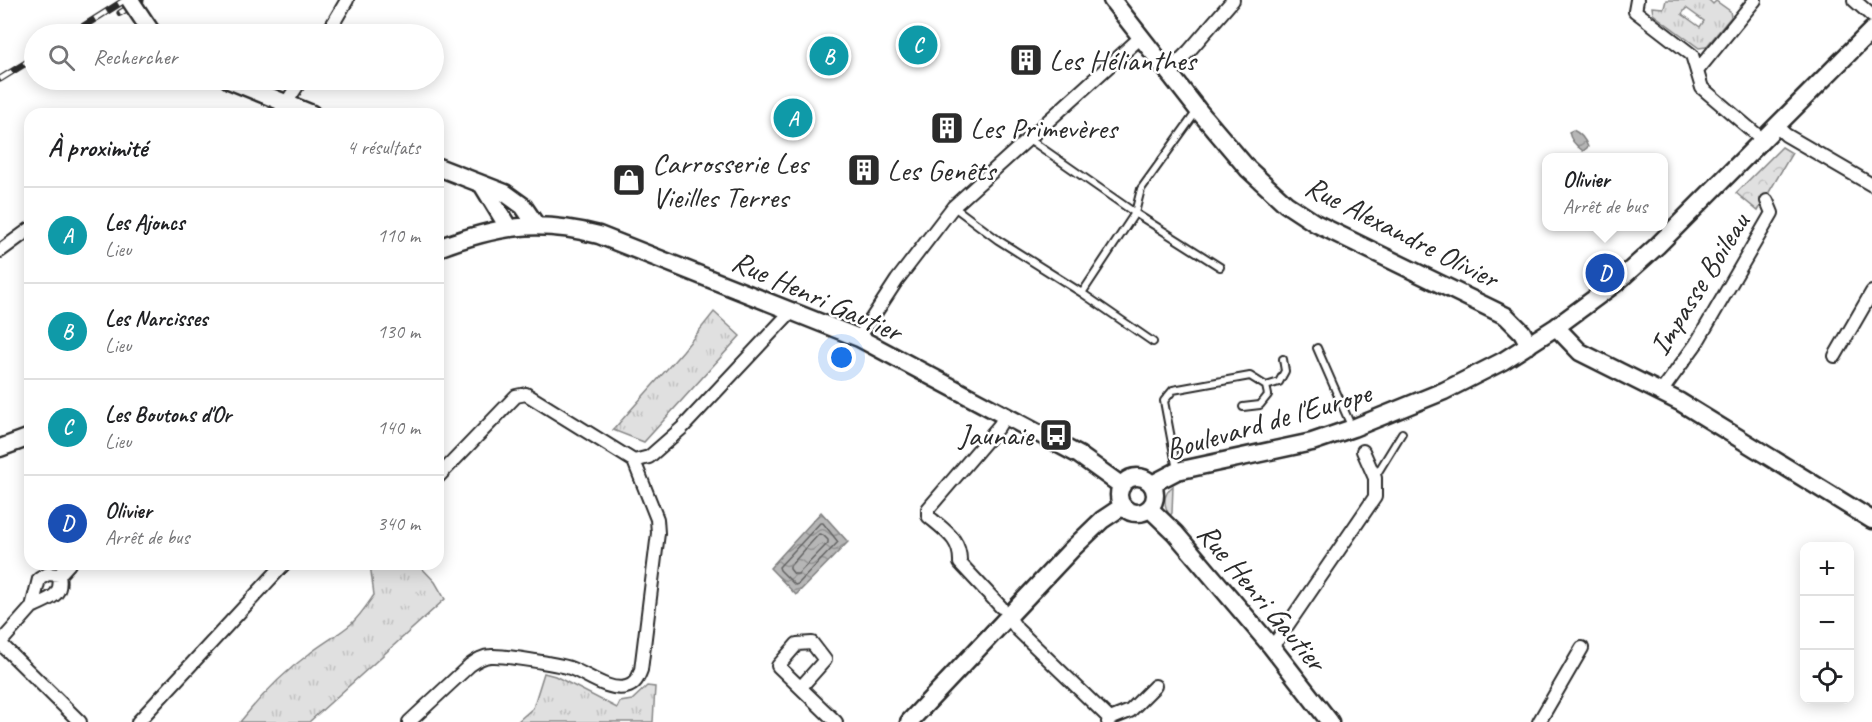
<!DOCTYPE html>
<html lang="fr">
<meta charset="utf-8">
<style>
:root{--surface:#fff;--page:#f2f2f2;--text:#202124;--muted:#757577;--line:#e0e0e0;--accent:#2b2b2b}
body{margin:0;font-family:Caveat,sans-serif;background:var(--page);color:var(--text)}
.controls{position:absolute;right:18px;bottom:18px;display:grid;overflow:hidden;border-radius:12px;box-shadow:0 3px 15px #0003}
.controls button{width:54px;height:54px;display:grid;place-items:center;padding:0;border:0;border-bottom:2px solid var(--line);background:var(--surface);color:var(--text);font:30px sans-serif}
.you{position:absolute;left:842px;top:358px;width:21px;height:21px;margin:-15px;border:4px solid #fff;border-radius:50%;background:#1a73e8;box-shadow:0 0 0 9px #1a73e833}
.badge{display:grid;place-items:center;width:39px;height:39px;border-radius:50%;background:var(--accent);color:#fff;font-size:20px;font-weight:700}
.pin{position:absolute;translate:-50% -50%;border:3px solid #fff;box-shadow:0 2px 6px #0006}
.popup{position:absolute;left:1542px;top:153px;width:126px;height:78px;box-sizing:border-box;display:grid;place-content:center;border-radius:12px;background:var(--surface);filter:drop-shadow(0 2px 4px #0005);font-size:20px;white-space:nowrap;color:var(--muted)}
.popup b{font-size:22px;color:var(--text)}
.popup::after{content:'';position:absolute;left:50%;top:100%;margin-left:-12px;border:12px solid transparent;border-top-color:var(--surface)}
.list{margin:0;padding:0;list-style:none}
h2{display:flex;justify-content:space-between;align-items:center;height:78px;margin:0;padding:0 24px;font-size:26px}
h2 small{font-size:20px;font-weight:400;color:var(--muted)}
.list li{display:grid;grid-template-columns:39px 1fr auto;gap:18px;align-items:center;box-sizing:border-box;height:96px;padding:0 24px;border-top:2px solid var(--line)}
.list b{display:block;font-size:22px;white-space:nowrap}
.list p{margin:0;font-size:20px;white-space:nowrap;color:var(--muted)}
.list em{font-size:20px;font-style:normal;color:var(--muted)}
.icon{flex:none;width:33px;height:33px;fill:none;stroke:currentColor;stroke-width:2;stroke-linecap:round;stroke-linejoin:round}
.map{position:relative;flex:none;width:1872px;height:722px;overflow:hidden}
.search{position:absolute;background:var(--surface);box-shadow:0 3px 15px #0003;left:24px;top:24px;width:420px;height:66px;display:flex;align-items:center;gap:15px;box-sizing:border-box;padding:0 21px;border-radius:33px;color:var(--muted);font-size:22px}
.panel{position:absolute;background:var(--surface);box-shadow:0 3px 15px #0003;left:24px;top:108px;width:420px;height:462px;border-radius:18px}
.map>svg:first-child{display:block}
.grass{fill:url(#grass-tufts);stroke:#868686;stroke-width:1.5;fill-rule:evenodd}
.forest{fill:url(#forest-crowns);stroke:#868686;stroke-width:1.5}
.water{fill:url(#water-waves);stroke:#7e7e7e;stroke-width:1.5}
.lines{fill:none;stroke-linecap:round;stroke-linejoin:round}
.shore{stroke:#636363;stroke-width:1.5}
.lane-casing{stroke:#2b2b2b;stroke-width:10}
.street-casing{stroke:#2b2b2b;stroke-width:16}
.secondary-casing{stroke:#2b2b2b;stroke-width:21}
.lane{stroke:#fff;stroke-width:6}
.street{stroke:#fff;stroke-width:12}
.secondary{stroke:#fff;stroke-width:16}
.rail-casing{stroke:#2b2b2b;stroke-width:7}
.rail{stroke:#fff;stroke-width:4.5;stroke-dasharray:14;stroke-linecap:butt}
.secondary-bridge-casing{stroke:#2b2b2b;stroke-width:21;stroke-linecap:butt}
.secondary-bridge{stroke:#fff;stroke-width:16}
.labels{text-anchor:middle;stroke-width:5;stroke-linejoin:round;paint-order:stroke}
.poi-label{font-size:30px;fill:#2b2b2b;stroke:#fff;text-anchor:start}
.street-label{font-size:30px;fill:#2b2b2b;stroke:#fff}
</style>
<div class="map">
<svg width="1872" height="722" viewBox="0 0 1872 722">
<defs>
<pattern id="grass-tufts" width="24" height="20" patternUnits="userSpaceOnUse" patternTransform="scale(1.5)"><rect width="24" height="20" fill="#e0e0e0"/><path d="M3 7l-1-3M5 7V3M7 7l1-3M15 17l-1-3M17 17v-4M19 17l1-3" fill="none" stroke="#c0c0c0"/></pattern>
<pattern id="forest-crowns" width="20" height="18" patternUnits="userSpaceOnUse" patternTransform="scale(1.5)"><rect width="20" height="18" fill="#e0e0e0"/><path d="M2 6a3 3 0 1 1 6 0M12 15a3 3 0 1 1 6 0" fill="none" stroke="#c0c0c0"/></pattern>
<pattern id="water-waves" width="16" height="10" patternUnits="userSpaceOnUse" patternTransform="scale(1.5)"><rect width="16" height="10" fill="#b6b6b6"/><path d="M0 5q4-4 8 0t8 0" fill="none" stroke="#949494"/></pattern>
</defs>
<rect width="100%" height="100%" fill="#fff"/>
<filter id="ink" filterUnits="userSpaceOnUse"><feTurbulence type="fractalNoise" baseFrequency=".0167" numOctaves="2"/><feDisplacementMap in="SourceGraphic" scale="12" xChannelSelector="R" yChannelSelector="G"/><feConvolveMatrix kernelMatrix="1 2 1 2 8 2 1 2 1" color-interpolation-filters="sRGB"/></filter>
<g filter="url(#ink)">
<path class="grass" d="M 1666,0 L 1709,0 L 1713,4 L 1716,1 L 1730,11 L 1731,17 L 1706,47 L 1699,48 L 1653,14 L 1652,7 L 1664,8 ZM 1686,8 L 1704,21 L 1700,27 L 1682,14 Z
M 714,312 L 740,336 L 644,442 L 613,430 L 683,351 Z
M 1173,486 L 1172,513 L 1170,516 C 1163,505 1163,494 1173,486 Z
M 370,564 L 418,564 L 435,582 L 445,599 L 309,722 L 240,722 C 260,697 283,673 309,654 C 323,643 338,635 351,624 C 360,616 367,605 374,595 Z
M 544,673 L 555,676 L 617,708 L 620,702 L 632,700 L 647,686 L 655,687 L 653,722 L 517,722 L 533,708 Z"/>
<path class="forest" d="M 1782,147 L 1792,153 L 1758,211 L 1736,193 Z"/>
<path class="water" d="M 1573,130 C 1580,133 1585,139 1588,147 L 1583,151 C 1576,146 1570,139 1569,132 Z
M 821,512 L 848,542 L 796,595 L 770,568 Z"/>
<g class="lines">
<path class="shore" d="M 820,523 L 823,523 L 838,542 L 798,584 L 795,585 L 780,570 L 779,567 Z
M 819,534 L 823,535 L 828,540 L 828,543 L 798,574 L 794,574 L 790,569 L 790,566 Z"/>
<g class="lane-casing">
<path id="lane" d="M 1029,139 L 1135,213 L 1220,267
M 954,207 L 998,240 L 1082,293 L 1135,213 L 1141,189 L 1197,111
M 1082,293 L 1153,342
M 1317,348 L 1352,428
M 1266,386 L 1279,382 L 1285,371 L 1283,359
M 1177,470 L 1164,401 L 1173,390 L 1250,376 L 1266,386 L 1268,395 L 1260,405 L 1243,407
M 1375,477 L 1402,433"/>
</g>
<g class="street-casing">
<path id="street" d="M 1637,0 L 1635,11 L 1692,55 L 1702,88 L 1763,140
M 1854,0 L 1872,16
M 327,34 L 347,0
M 1697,71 L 1755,0
M 1168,72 L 1189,51 L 1233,0
M 279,114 L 301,80
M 1776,126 L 1786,135 L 1872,185
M 0,251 L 30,229
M 859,338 L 897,280 L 953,207 L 1141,37
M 1835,356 L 1872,292
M 1661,392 L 1696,344 L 1772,213 L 1767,201
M 438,477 L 516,396 L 526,394 L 634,461
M 32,607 C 50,598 63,597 59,575
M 1001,607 L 960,563 C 961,539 945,531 928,516 L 928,509 L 999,426 L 1005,416
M 1008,616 L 1017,629 L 1110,719 L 1108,722
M 0,643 L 32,607 L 39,579 L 48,574 L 59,575 L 69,564
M 0,643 L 80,722
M 1271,646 L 1278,639 L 1375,497 L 1375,478 L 1363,451
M 801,687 L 825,660 L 812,643 L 797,644 L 778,666 L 836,722
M 1110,719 L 1130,711 L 1155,686
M 138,722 L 284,564
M 409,722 L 470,665 C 477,660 483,656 491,656 C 503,655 558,664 570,668 C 585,673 609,692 626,687 C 635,685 638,678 641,670 L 658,533 L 657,519 L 634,461 L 649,457 L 682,428 L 785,318 L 789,310
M 1539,722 L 1582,648"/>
</g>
<g class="secondary-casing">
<path id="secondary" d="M 1112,0 L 1198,110 L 1248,169 L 1286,204 L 1315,223 L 1506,316 L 1522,332 L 1529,345
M 229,80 L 312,114
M 438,167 L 505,193 L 523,206 L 536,225
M 483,186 L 508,227
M 438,248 C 497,226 537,219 599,235 L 859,338 L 1079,455 L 1122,486
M 1556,327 L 1580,352 L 1680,402 L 1872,520
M 0,448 L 30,437
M1119 495a18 18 0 1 1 36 0a18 18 0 1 1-36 0Z
M 1152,484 L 1177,471 L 1312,442 L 1353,428 L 1444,391 L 1503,361 L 1556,327 L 1617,282 L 1657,246 L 1872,30
M 1150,509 L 1175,533 L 1271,646 L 1330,722
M 909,722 L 1072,549 L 1102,520 L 1123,506"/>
</g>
<use href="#lane" class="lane"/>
<use href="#street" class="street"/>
<use href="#secondary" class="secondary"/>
<g class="rail-casing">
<path id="rail" d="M 120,13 L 141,0
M 71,34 L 125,0
M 0,79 L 34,58"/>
</g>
<use href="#rail" class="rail"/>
<g class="secondary-bridge-casing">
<path id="secondary-bridge" d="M 130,0 L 152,33"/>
</g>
<use href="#secondary-bridge" class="secondary-bridge"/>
</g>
</g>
<defs>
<g id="building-square" transform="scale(1.725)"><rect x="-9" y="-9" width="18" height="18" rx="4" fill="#2b2b2b" stroke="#fff"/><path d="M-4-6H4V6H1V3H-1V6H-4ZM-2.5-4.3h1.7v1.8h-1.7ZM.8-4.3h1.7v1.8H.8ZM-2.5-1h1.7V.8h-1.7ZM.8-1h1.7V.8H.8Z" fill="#fff"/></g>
<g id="shop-square" transform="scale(1.725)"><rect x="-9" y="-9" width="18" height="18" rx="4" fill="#2b2b2b" stroke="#fff"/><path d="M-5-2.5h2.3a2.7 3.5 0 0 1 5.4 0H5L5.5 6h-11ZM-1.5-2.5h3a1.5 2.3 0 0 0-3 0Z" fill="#fff"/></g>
<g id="bus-square" transform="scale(1.725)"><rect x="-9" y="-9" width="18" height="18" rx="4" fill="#2b2b2b" stroke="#fff"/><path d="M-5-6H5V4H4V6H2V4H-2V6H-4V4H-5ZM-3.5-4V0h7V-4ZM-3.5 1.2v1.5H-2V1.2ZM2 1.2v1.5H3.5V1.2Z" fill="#fff"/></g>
</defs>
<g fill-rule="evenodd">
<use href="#building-square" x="1026" y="60"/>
<use href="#building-square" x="947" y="128"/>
<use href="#building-square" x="864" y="170"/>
<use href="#shop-square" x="629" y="180"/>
<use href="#bus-square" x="1056" y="435"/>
</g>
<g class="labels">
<g class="poi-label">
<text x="1049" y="70">Les Hélianthes</text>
<text x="970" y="138">Les Primevères</text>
<text x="652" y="173">Carrosserie Les<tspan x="652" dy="34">Vieilles Terres</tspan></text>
<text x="887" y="180">Les Genêts</text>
<text x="1033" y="445" text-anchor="end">Jaunaie</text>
</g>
<g class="street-label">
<text transform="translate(1402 232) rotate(27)" y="10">Rue Alexandre Olivier</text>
<text transform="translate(1699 284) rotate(-58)" y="10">Impasse Boileau</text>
<text transform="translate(817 296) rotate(24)" y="10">Rue Henri Gautier</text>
<text transform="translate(1268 421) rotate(-16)" y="10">Boulevard de l'Europe</text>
<text transform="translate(1262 597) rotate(50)" y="10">Rue Henri Gautier</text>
</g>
</g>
</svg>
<div class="controls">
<button>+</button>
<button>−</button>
<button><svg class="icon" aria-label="locate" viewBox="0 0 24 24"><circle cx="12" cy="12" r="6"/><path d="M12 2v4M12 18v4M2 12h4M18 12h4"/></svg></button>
</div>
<div class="you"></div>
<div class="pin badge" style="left:793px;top:118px;background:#0f9aa8">A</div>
<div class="pin badge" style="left:829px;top:56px;background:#0f9aa8">B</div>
<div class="pin badge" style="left:918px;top:45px;background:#0f9aa8">C</div>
<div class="pin badge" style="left:1605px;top:273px;background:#1a4fb4">D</div>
<div class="popup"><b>Olivier</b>Arrêt de bus</div>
<div class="search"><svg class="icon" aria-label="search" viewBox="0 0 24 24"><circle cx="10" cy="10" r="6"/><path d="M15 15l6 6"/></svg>Rechercher</div>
<section class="panel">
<h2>À proximité<small>4 résultats</small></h2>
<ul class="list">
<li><span class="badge" style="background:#0f9aa8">A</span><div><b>Les Ajoncs</b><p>Lieu</p></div><em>110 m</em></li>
<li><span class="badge" style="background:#0f9aa8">B</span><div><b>Les Narcisses</b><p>Lieu</p></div><em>130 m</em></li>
<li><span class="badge" style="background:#0f9aa8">C</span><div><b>Les Boutons d'Or</b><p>Lieu</p></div><em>140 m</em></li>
<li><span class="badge" style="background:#1a4fb4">D</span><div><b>Olivier</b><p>Arrêt de bus</p></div><em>340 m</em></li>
</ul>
</section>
</div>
